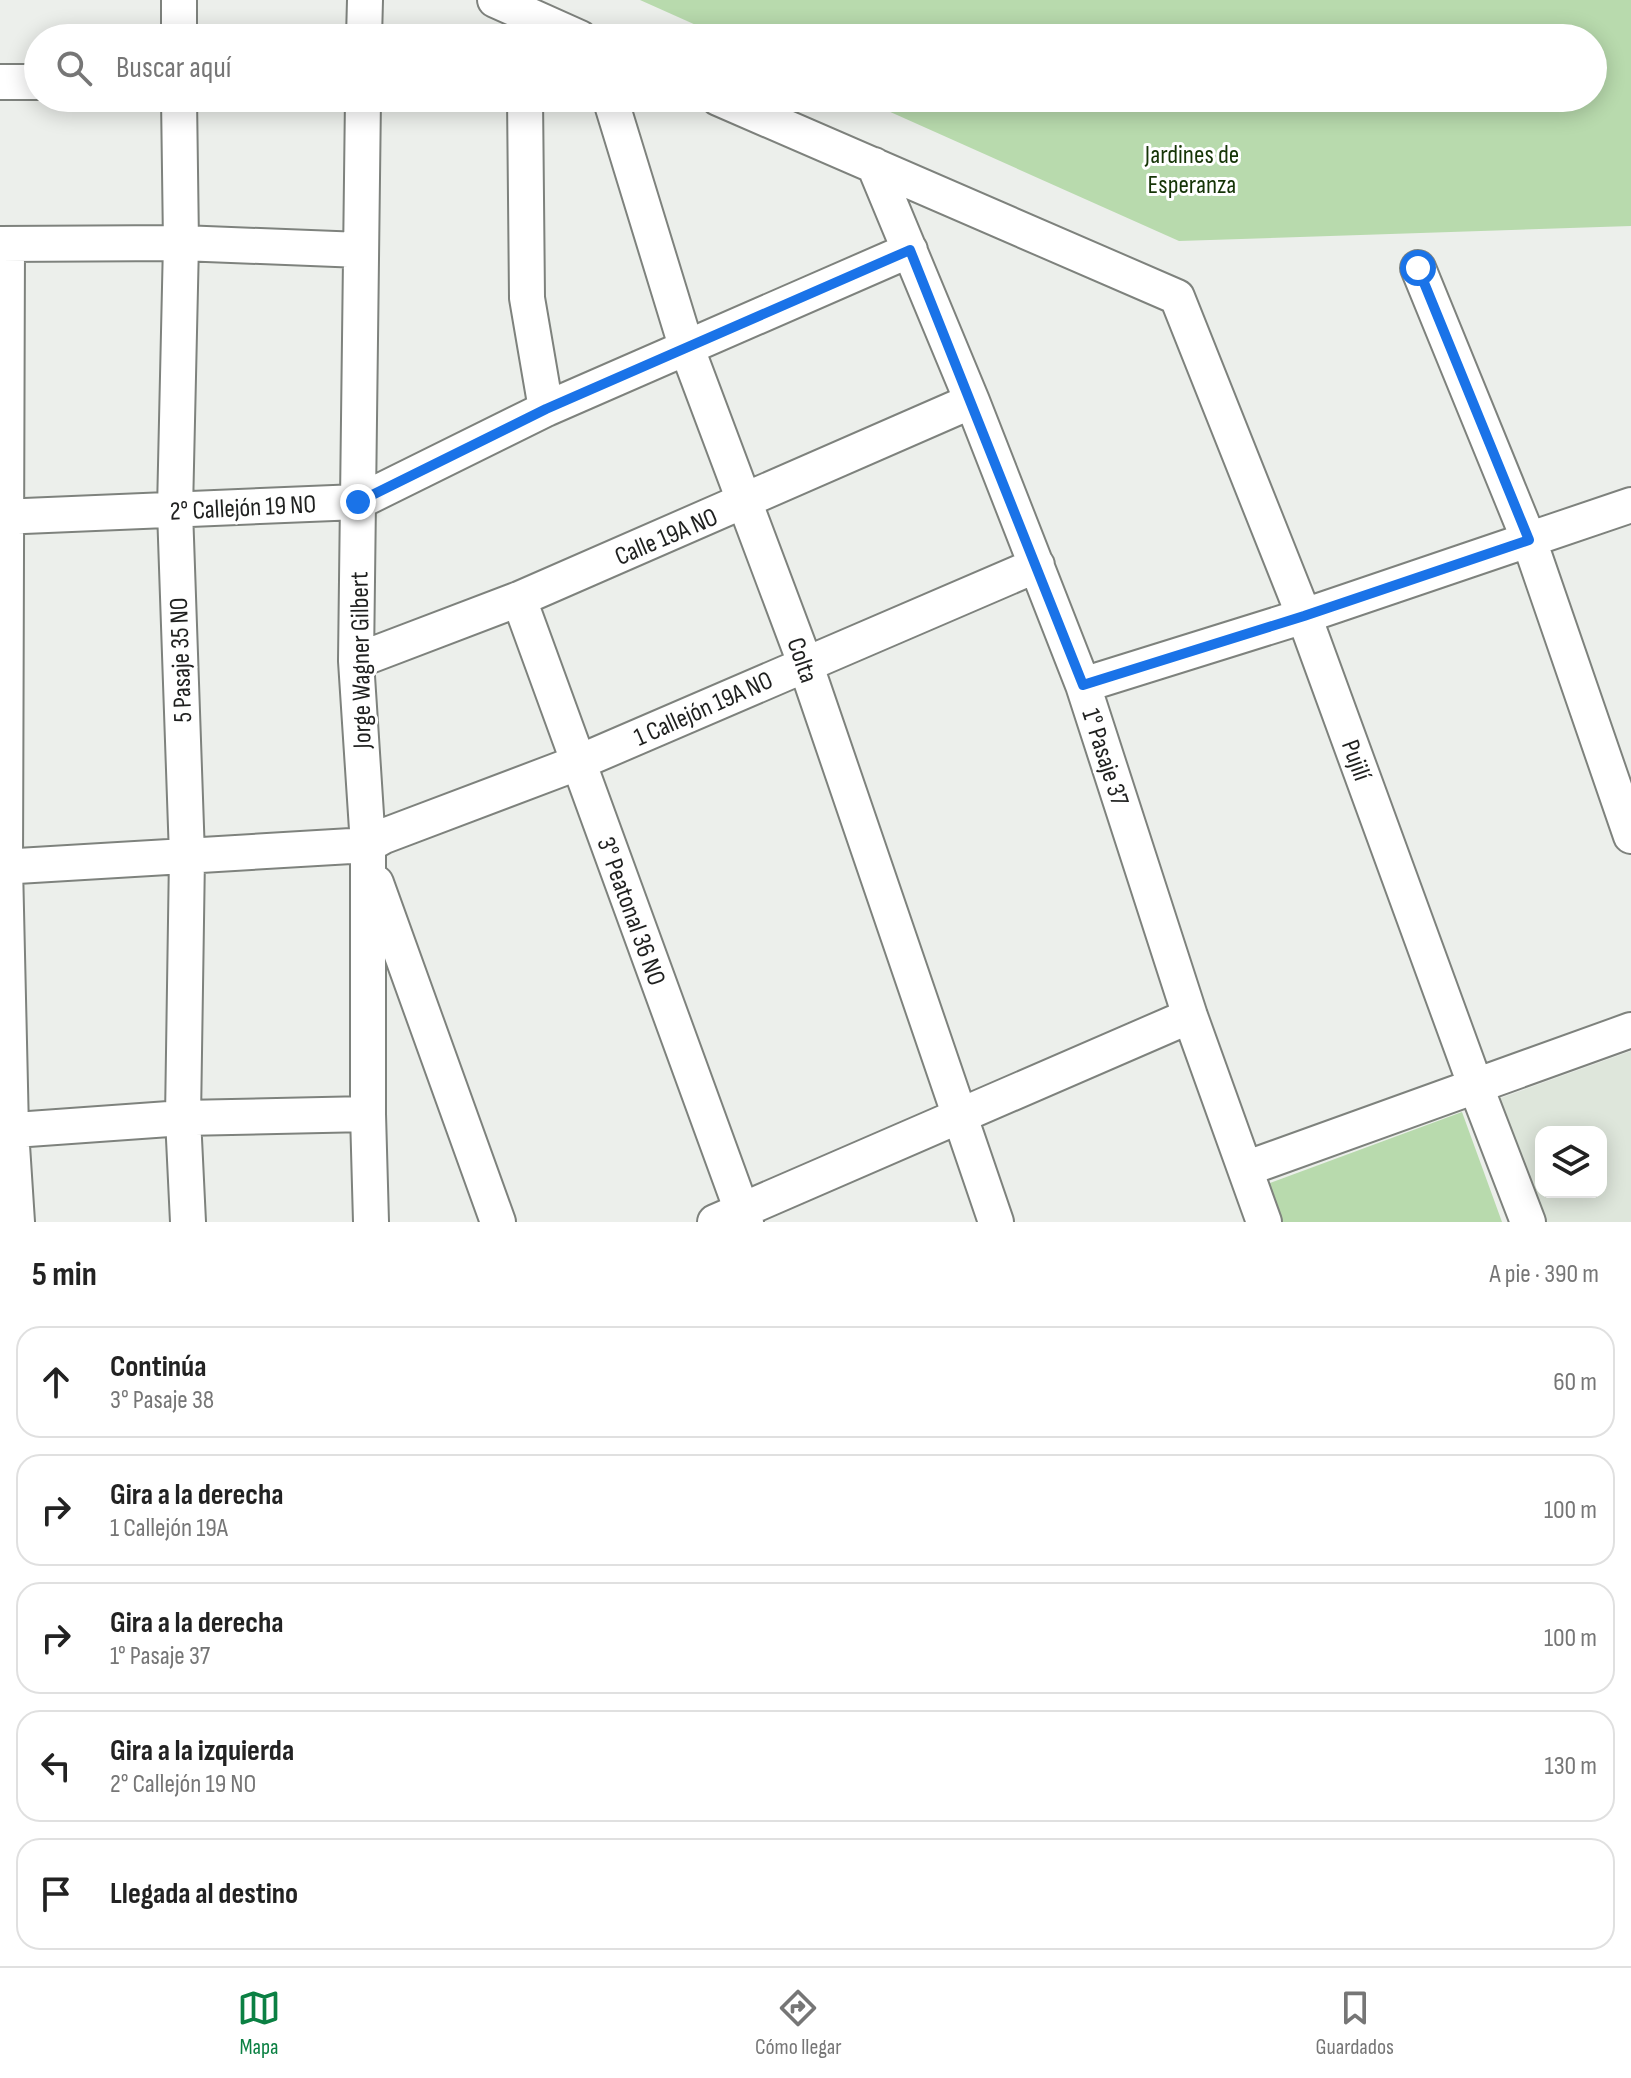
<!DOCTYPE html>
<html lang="es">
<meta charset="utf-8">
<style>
:root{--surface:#fff;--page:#f6f6f6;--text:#222;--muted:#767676;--line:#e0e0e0;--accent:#0b8043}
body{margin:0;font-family:"Sofia Sans Condensed",sans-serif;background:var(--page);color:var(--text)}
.controls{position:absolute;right:24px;bottom:24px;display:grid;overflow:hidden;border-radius:16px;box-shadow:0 4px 20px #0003}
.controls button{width:72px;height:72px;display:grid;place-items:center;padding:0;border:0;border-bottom:2px solid var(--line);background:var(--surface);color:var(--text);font:40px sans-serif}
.stop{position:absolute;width:24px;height:24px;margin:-18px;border:6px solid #1a73e8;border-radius:50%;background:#fff}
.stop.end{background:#1a73e8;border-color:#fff;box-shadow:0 2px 8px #0008}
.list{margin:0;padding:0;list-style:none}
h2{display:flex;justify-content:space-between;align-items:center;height:104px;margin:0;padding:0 32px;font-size:34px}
h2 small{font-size:26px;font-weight:400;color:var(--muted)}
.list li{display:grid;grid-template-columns:52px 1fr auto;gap:24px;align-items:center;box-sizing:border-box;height:112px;margin:0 16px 16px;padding:0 16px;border:2px solid var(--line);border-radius:24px}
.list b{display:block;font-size:30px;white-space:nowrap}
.list p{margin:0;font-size:26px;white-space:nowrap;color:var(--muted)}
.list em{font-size:26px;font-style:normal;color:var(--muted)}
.icon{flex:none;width:44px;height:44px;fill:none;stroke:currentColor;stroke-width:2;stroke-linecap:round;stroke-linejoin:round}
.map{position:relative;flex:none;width:1631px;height:1222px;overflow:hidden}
.search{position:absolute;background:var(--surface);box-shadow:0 4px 20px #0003;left:24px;right:24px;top:24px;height:88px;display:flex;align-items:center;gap:20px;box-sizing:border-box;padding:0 28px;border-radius:44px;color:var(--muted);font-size:30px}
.sheet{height:744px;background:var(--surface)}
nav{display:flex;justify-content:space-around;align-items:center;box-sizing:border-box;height:112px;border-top:2px solid var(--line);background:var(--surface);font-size:22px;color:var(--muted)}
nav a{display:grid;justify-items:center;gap:4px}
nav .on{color:var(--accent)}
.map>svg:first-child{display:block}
.built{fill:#dee6db;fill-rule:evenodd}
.green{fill:#b8daad}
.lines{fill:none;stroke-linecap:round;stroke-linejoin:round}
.minor-casing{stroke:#7e827d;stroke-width:38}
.minor{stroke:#fff;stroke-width:34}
.route{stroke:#1a73e8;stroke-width:10}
.labels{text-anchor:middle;stroke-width:6;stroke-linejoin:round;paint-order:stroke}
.park-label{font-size:26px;fill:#153406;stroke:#fff}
.street-label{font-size:26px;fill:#1f201f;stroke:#fff}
</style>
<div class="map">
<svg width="1631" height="1222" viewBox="0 0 1631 1222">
<rect width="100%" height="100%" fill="#ecefeb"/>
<path class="built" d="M 1631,1051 L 1631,1222 L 1540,1222 L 1498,1099 ZM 1541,1132 L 1601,1132 L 1601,1192 L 1541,1192 Z"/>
<path class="green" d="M 640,0 L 1631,0 L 1631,226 L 1179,241 L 859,98 L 1593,98 L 1593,38 L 725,38 Z
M 1462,1112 L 1502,1222 L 1271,1222 L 1259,1187 Z"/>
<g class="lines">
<g class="minor-casing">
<path id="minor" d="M 179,0 L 179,38
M 495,0 L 580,38
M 364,38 L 365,0
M 0,82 L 38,82
M 179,98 L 181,243 L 175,510 L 187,856 L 183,1118 L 188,1222
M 363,98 L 356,661 L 368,845 L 368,1114 L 371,1222
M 525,98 L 527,298 L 546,409
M 610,98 L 686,346 L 805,663 L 996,1222
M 718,98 L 1177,297 L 1304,616 L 1476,1087 L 1528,1222
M 874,165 L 972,401 L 1083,685 L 1190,1016 L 1264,1222
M 0,244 L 181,243 L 361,250
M 7,244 L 5,866 L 11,1130 L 17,1222
M 1418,268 L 1529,540 L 1631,836
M 0,517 L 358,502 L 546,409 L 910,250
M 519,599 L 746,1222
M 356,661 L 519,599 L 972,401
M 1083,685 L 1304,616 L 1631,505
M 0,867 L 368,845 L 384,836 L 577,763 L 1037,565
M 376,883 L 498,1222
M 0,1131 L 183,1118 L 368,1114
M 1245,1169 L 1631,1030
M 715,1222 L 1190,1016"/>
</g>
<use href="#minor" class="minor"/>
</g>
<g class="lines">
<path class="route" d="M 358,502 L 546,409 L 910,250 L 1083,685 L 1304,616 L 1529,540 L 1418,268"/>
</g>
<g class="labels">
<g class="park-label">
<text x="1192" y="163">Jardines de<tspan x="1192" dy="30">Esperanza</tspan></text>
</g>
<g class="street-label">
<text transform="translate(243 507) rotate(-3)" y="9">2° Callejón 19 NO</text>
<text transform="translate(666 536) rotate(-23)" y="9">Calle 19A NO</text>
<text transform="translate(180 660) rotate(-92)" y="9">5 Pasaje 35 NO</text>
<text transform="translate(360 660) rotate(-91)" y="9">Jorge Wagner Gilbert</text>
<text transform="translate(803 660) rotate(71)" y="9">Colta</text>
<text transform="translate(703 708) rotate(-24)" y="9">1 Callejón 19A NO</text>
<text transform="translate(1106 757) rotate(72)" y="9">1° Pasaje 37</text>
<text transform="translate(1357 760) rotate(70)" y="9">Pujilí</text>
<text transform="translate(632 911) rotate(70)" y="9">3° Peatonal 36 NO</text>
</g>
</g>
</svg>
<div class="controls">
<button><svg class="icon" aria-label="layers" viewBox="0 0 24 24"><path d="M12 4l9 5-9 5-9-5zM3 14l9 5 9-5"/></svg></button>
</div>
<div class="stop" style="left:1418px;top:268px"></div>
<div class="stop end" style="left:358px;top:502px"></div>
<div class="search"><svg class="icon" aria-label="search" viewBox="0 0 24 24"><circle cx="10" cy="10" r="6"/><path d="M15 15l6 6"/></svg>Buscar aquí</div>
</div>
<section class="sheet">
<h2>5 min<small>A pie · 390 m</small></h2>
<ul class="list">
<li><svg class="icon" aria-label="ahead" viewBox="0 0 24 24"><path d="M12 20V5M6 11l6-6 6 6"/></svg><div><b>Continúa</b><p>3° Pasaje 38</p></div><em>60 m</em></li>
<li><svg class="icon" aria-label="right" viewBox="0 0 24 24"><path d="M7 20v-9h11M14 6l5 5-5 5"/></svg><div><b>Gira a la derecha</b><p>1 Callejón 19A</p></div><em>100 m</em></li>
<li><svg class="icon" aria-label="right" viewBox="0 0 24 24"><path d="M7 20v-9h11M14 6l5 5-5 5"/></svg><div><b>Gira a la derecha</b><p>1° Pasaje 37</p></div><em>100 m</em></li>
<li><svg class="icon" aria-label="left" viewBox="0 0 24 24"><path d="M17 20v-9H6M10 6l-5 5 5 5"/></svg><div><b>Gira a la izquierda</b><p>2° Callejón 19 NO</p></div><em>130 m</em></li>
<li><svg class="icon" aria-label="arrive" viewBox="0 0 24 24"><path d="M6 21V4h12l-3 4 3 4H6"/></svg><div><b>Llegada al destino</b></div></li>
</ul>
</section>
<nav>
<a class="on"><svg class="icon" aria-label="map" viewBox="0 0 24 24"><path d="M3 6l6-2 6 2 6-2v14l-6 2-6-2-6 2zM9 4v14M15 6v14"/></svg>Mapa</a>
<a><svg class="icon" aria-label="directions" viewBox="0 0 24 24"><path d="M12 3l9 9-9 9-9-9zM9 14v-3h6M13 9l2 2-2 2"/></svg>Cómo llegar</a>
<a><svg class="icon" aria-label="saved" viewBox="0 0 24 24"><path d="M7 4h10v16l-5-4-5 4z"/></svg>Guardados</a>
</nav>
